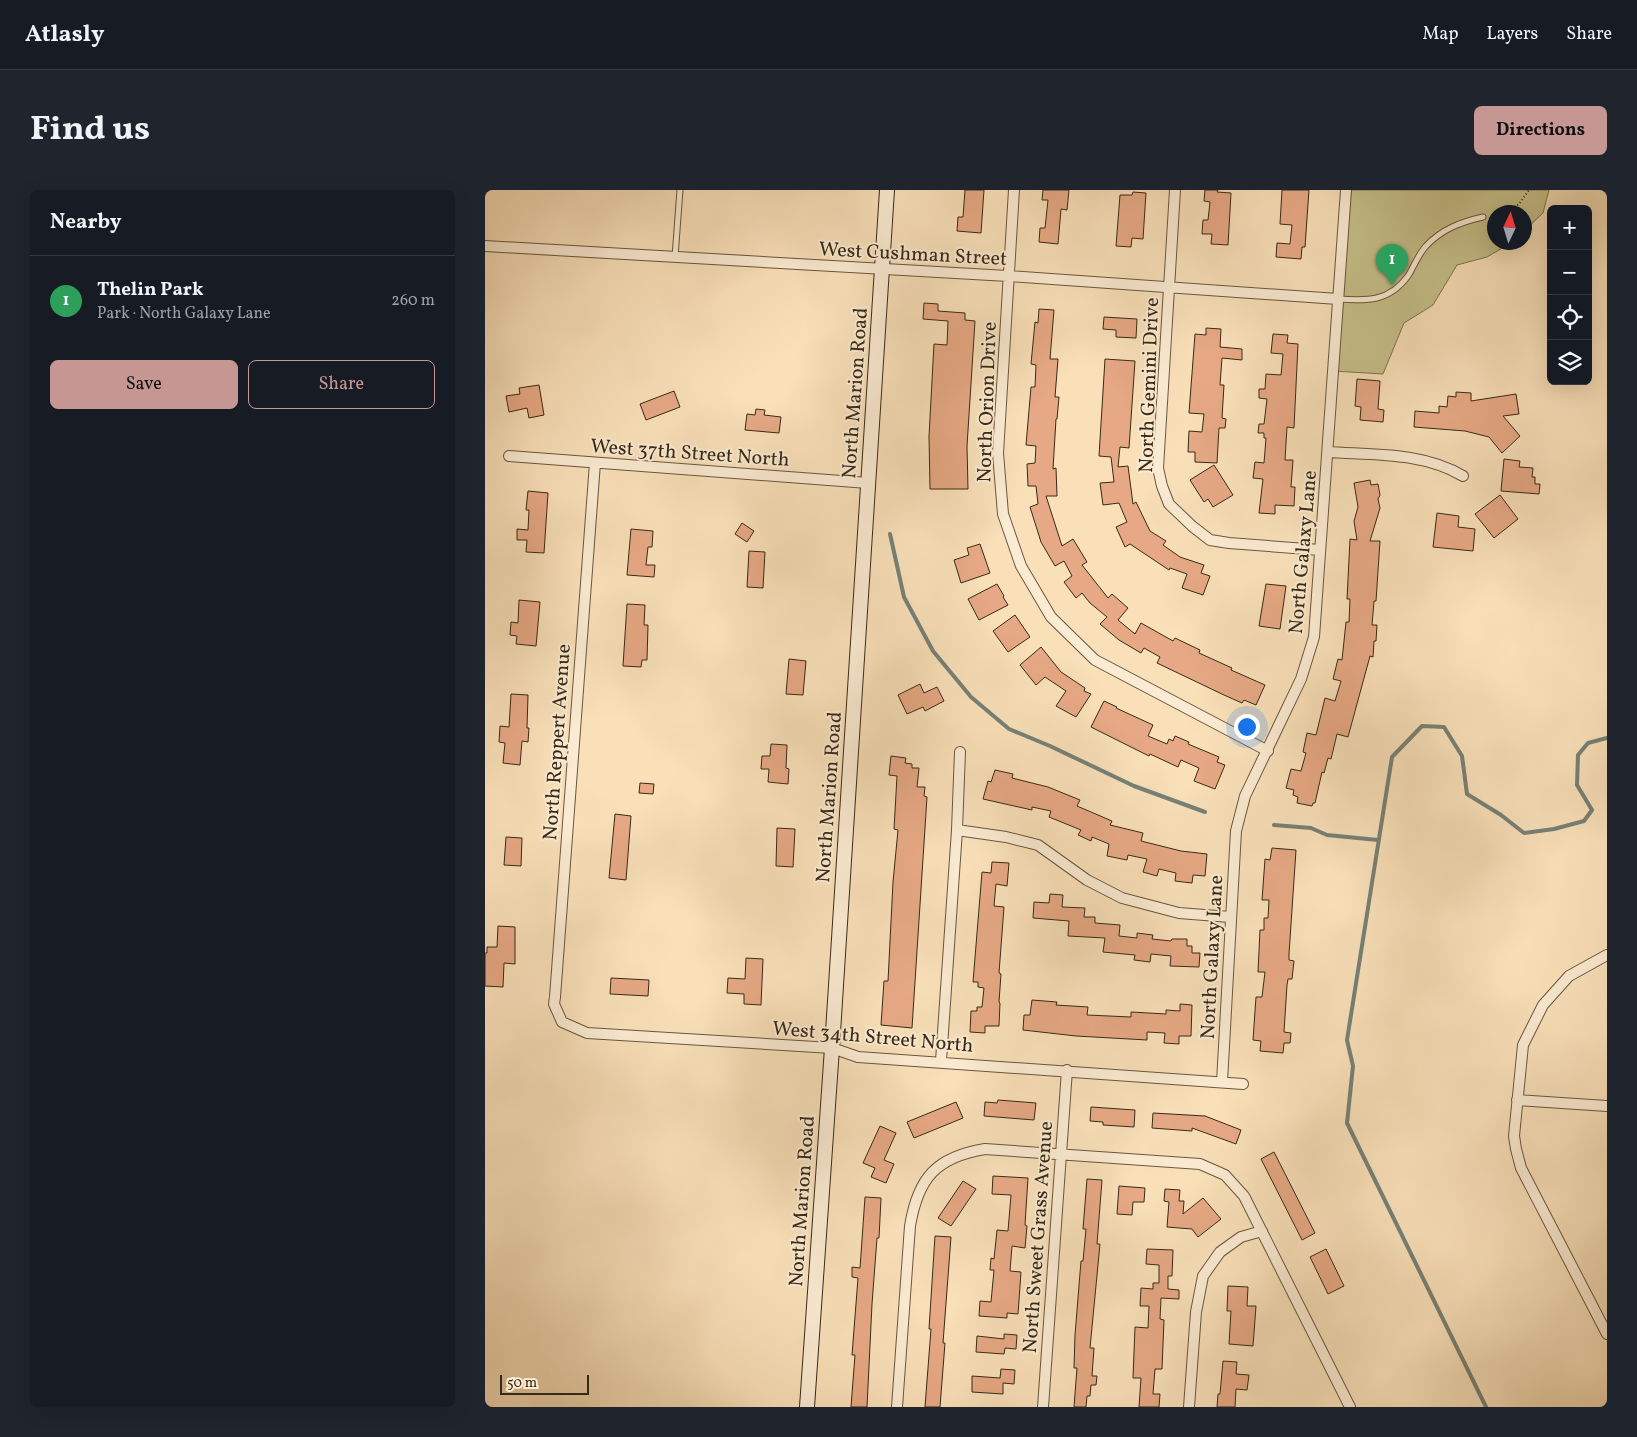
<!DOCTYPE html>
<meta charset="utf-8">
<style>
:root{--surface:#171b24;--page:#20242c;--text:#f1f3f6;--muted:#9ea1a6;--line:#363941;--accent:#c59692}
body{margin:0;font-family:Vollkorn,serif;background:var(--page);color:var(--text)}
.controls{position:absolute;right:15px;top:15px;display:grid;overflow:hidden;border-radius:8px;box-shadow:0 5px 20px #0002}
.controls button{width:45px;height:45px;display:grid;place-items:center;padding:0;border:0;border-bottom:1px solid var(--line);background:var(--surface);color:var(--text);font:25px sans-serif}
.compass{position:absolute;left:1002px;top:15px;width:45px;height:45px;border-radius:50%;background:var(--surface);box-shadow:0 5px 20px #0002;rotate:4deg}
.scale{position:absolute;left:15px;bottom:12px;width:89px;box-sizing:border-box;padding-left:5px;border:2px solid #382916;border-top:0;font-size:14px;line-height:18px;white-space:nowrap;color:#382916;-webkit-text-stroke:4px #fbebd2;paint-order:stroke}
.you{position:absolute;left:761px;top:536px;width:18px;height:18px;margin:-12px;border:4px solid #fff;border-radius:50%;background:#1a73e8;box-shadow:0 0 0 8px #1a73e833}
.badge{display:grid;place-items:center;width:32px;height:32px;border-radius:50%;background:var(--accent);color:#fff;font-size:16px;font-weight:700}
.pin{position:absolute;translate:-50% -41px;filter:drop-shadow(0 1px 2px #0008)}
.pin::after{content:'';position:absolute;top:26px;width:18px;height:15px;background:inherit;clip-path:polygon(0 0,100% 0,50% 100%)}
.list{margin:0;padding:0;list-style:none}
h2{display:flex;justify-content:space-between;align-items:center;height:65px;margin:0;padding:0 20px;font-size:21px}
h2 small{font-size:16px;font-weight:400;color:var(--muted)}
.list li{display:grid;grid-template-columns:32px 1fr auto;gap:15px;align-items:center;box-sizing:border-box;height:90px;padding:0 20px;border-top:1px solid var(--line)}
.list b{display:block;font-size:19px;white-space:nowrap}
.list p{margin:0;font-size:16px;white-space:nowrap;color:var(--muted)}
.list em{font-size:16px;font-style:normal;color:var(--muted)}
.actions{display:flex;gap:10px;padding:15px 20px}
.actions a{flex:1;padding:11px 0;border:1px solid var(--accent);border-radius:8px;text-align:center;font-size:18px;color:var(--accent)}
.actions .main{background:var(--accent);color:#111}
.icon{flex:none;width:28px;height:28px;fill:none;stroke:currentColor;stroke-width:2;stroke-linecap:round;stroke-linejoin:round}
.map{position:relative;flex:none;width:1122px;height:1217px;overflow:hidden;border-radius:8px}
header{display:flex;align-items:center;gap:30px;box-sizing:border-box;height:70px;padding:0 25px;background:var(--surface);border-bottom:1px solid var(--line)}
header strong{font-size:24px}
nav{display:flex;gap:28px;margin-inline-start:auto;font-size:18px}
.intro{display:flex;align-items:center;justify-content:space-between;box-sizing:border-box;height:120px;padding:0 30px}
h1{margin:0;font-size:35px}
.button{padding:12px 22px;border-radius:8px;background:var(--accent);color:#111;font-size:18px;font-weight:700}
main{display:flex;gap:30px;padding:0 30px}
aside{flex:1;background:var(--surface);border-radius:8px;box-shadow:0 5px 20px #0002}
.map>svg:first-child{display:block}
.green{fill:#c6c08a;stroke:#7f7450}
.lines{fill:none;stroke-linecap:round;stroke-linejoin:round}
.stream{stroke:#768177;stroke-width:4}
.building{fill:#e7a985;stroke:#382916}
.lane-casing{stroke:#68573f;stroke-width:7}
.street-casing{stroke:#68573f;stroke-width:12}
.secondary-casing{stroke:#382916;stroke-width:16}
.path{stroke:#382916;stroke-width:2;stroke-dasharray:1 2.5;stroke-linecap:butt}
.lane{stroke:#fbebd2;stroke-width:5}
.street{stroke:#fbebd2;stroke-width:10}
.secondary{stroke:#fbebd2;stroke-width:14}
.labels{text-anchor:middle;stroke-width:4;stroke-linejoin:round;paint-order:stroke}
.street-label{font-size:20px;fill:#382916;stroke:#fbebd2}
</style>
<header>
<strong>Atlasly</strong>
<nav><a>Map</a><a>Layers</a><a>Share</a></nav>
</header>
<div class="intro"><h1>Find us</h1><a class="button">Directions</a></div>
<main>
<aside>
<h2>Nearby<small></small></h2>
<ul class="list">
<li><span class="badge" style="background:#2e9e5b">1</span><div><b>Thelin Park</b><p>Park · North Galaxy Lane</p></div><em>260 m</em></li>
</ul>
<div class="actions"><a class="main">Save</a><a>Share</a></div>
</aside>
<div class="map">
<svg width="1122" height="1217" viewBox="0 0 1122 1217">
<rect width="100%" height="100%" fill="#f9e0b9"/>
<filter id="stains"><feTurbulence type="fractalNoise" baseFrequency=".004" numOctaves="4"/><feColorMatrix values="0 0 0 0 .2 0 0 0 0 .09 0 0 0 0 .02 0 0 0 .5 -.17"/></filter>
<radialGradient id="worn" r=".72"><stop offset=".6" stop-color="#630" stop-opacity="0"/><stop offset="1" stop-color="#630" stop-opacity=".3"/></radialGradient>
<path class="green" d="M 861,0 L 1064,0 L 1058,23 L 1040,40 L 1040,22 L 1009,22 L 1009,52 L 1026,53 L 1002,67 L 972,75 L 948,115 L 919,133 L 898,184 L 848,181 Z"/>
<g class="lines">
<path class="stream" d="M 405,344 L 419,407 L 448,461 L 486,507 L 524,539 L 565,556 L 649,596 L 720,622
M 789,635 L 826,638 L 842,645 L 893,650
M 1001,1217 L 862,933 L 868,876 L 862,850 L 907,567 L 937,536 L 959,537 L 977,566 L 982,604 L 1016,625 L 1039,643 L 1069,639 L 1099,631 L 1107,620 L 1092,595 L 1093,565 L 1103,553 L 1122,548"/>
</g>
<path class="building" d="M 480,0 L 499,0 L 496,43 L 472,41 L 473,27 L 478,27 Z
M 558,0 L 584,0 L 582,20 L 576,19 L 573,54 L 554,52 L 555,38 L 560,38 L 563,10 L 557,10 Z
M 720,0 L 733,0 L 732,2 L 746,3 L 743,55 L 726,54 L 727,44 L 717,44 L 718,30 L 723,30 L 725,12 L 719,11 Z
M 797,0 L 824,0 L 820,57 L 817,57 L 816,69 L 791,67 L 792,53 L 805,54 L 807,35 L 795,34 Z
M 648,2 L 661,3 L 658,49 L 647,48 L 646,57 L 631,56 L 635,5 L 647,5 Z
M 439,113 L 453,114 L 453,121 L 480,123 L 480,130 L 490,131 L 482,256 L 483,299 L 445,299 L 444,246 L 449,154 L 462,155 L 463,131 L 438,129 Z
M 554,119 L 569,120 L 565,169 L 573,169 L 570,207 L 574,207 L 572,229 L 571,229 L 568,279 L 571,278 L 572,306 L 561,306 L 577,356 L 588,349 L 602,372 L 597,375 L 623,408 L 627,404 L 643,418 L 633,430 L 650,444 L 656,433 L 688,451 L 690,448 L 715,460 L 714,463 L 747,478 L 746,480 L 780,495 L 771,515 L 759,510 L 757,513 L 739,505 L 672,473 L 675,467 L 659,458 L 656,463 L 634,450 L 615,434 L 622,427 L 605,413 L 597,403 L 591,408 L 579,392 L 587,386 L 579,371 L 570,376 L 556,352 L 545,317 L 553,314 L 551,296 L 543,296 L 542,274 L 550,273 L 551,256 L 541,255 L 546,197 L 550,197 L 551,175 L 546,174 L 550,132 L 553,133 Z
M 619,127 L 652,129 L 651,148 L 631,147 L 631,140 L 618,139 Z
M 721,138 L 736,139 L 735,157 L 757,159 L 757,170 L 737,168 L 735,195 L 739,195 L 737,228 L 741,229 L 740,238 L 734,238 L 732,273 L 710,272 L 710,262 L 703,262 L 704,241 L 717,242 L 719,224 L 704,223 L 710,144 L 721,145 Z
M 788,144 L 803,145 L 802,153 L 813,154 L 809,238 L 802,237 L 800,270 L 808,270 L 806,297 L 810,297 L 809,316 L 790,315 L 790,324 L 774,323 L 778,289 L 768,288 L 770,272 L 779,273 L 781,248 L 779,248 L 779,243 L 773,243 L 774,234 L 779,234 L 782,209 L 774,208 L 774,199 L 780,199 L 781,184 L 796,185 L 798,164 L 786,163 Z
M 620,169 L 650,171 L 644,258 L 635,257 L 633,277 L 643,276 L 648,314 L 651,312 L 665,341 L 681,351 L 678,355 L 695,367 L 719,375 L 716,383 L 725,386 L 718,405 L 697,398 L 702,384 L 685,378 L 684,380 L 645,354 L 640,357 L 631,337 L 642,332 L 634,313 L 618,315 L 615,293 L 629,292 L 626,267 L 614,266 Z
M 872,189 L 895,191 L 893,219 L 899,220 L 898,232 L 875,230 L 876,217 L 870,216 Z
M 54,195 L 59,225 L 44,228 L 42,218 L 24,222 L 21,206 L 35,204 L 34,198 Z
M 189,201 L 195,217 L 161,230 L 155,214 Z
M 971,202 L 986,203 L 986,211 L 1031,204 L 1034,224 L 1018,226 L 1035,246 L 1017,263 L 1004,247 L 980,241 L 929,237 L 930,221 L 954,223 L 954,216 L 962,217 L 963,206 L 971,207 Z
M 271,219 L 280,220 L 279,225 L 296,227 L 294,243 L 260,240 L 262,224 L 270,225 Z
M 1019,269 L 1035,271 L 1034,277 L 1048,278 L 1047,287 L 1050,287 L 1050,294 L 1055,294 L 1054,304 L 1016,301 Z
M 729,275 L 748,305 L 728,317 L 723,309 L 719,312 L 705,290 Z
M 885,290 L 886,295 L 893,294 L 895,305 L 893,309 L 895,318 L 885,351 L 895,351 L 891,411 L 889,411 L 887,435 L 892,435 L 891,451 L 889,451 L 888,467 L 885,466 L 863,547 L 852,544 L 846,569 L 843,568 L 839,583 L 837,582 L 830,613 L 828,613 L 827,616 L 812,613 L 813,607 L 808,605 L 809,600 L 801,598 L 806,579 L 816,581 L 821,563 L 818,562 L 822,543 L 831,545 L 840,508 L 850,511 L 856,491 L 848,489 L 853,469 L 857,470 L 861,432 L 864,432 L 865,409 L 862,409 L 865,349 L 872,350 L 869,331 L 873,317 L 869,293 Z
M 43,301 L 63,303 L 59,363 L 41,362 L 42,350 L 32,350 L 32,339 L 43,340 L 44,320 L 41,320 Z
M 1015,305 L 1033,329 L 1009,348 L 990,324 Z
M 952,323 L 974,326 L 973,337 L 990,339 L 988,361 L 948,357 Z
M 257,333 L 269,341 L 262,352 L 250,344 Z
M 146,339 L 168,341 L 167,357 L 163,357 L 161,375 L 170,375 L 169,387 L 142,385 Z
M 495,354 L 505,383 L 476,393 L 469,370 L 484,365 L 482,358 Z
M 264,361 L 280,362 L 278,398 L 262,397 Z
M 512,394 L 519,406 L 518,407 L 523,415 L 494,430 L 483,409 Z
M 781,394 L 801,396 L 795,439 L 774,436 Z
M 34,410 L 55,412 L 51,456 L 31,454 L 32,446 L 25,445 L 26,432 L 33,433 Z
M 142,414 L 160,415 L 159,435 L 163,435 L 162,470 L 157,470 L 156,477 L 138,476 Z
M 530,425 L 545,447 L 523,462 L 508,441 Z
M 556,457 L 576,482 L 600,498 L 599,501 L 606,504 L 591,527 L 571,516 L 581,501 L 560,487 L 551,495 L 535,475 Z
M 304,469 L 321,471 L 318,505 L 301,504 Z
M 435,494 L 439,503 L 452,497 L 459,511 L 440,521 L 438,517 L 422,524 L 413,505 Z
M 26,504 L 43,505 L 42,538 L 44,538 L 43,552 L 37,551 L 35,575 L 18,573 L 20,553 L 14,552 L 15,536 L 24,537 Z
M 619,511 L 632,517 L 631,518 L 668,535 L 663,546 L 682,554 L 684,549 L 688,551 L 690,546 L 704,552 L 703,554 L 734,567 L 732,572 L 740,575 L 730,599 L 709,591 L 714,578 L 696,570 L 693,577 L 665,564 L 664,566 L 606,537 Z
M 286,554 L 302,555 L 301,578 L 304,579 L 303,594 L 283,592 L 284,579 L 276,579 L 277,566 L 285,566 Z
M 406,566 L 421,568 L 420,573 L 427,574 L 427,578 L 434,578 L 432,597 L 440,597 L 439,606 L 442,607 L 427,838 L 396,835 L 399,791 L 403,791 L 408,692 L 413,640 L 409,639 L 412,586 L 404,585 Z
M 510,580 L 528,584 L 527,588 L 563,597 L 595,610 L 592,616 L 627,631 L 625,635 L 658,643 L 656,651 L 696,661 L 722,664 L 720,686 L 708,685 L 707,693 L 690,691 L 691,683 L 674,679 L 672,686 L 658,682 L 662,669 L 643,665 L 642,670 L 622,666 L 624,654 L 607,647 L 606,651 L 593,645 L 596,640 L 564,627 L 566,621 L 547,617 L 547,620 L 498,609 L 503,591 L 506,592 Z
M 155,593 L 169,594 L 168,604 L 154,603 Z
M 130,624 L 146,626 L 141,690 L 124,688 Z
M 292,638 L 310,639 L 308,677 L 291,676 Z
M 21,647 L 37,648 L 36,676 L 19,675 Z
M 787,658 L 811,660 L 804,764 L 804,770 L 809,771 L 807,789 L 803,789 L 802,795 L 799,842 L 806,843 L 805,853 L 799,853 L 798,863 L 775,861 L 776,851 L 768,850 L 771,807 L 777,807 L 780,782 L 773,782 L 775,740 L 779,740 L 779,728 L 783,728 L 784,710 L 777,710 L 780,669 L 785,670 Z
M 507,672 L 524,673 L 522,696 L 511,694 L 509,716 L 519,717 L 514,783 L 516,784 L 514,812 L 515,813 L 514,836 L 500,836 L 500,843 L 485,842 L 486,821 L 492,821 L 492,817 L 497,817 L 499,798 L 493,797 L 493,792 L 488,792 L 497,682 L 506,683 Z
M 565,704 L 578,705 L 577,717 L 600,718 L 599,727 L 610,727 L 610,733 L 635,735 L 634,746 L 652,748 L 652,743 L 668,745 L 667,749 L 686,751 L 687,749 L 702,749 L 702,756 L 707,756 L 707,763 L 715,763 L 714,777 L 685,776 L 686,766 L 666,764 L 665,772 L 649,770 L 650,765 L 618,762 L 620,748 L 583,746 L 584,731 L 548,728 L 549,712 L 564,713 Z
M 13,736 L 30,737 L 30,774 L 19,773 L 18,797 L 0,796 L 0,763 L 2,763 L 2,757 L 12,757 Z
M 261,768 L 278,769 L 276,815 L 259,814 L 259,804 L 242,803 L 243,788 L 260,789 Z
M 126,788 L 164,790 L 163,806 L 125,804 Z
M 547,810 L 572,812 L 571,815 L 603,817 L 602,825 L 646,827 L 646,822 L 681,824 L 681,820 L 695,821 L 695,814 L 707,815 L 706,846 L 694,846 L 694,854 L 679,853 L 680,843 L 662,842 L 662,850 L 591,846 L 538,840 L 539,825 L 545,825 Z
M 513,910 L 551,913 L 549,930 L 499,926 L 500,912 L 512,913 Z
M 471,912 L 478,928 L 429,948 L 422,932 Z
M 606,917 L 650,920 L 649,937 L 618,935 L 618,932 L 605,931 Z
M 668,923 L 720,926 L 756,940 L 751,954 L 707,938 L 707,941 L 667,938 Z
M 395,936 L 411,943 L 399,970 L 409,974 L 401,993 L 386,987 L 390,978 L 378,973 Z
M 789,962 L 830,1043 L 817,1050 L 776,969 Z
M 508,986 L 543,988 L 540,1035 L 542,1036 L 540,1058 L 527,1056 L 525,1081 L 536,1082 L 533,1124 L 522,1123 L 522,1128 L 494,1126 L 495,1111 L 506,1112 L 509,1080 L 505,1080 L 506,1068 L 509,1069 L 512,1040 L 523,1041 L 526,1005 L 507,1004 Z
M 602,989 L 617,990 L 612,1054 L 615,1054 L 605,1158 L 609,1158 L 607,1186 L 612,1186 L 611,1195 L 606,1195 L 605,1206 L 602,1206 L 601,1217 L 589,1217 L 592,1178 L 589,1178 L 590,1145 L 596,1071 L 598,1071 L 601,1039 L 598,1039 Z
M 478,991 L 491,999 L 466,1036 L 453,1028 Z
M 634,996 L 660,998 L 659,1012 L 648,1012 L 647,1025 L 632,1024 Z
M 680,999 L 695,1000 L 694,1011 L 699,1011 L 698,1024 L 718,1008 L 736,1029 L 713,1047 L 707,1039 L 682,1037 L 684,1012 L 679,1011 Z
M 380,1007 L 396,1008 L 394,1048 L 392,1048 L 387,1114 L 382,1217 L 366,1217 L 370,1165 L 367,1165 L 373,1088 L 367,1087 L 367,1077 L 375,1078 Z
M 450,1046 L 466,1047 L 458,1153 L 460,1153 L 455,1217 L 440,1217 L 446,1139 L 444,1139 Z
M 662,1059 L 688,1060 L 687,1086 L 683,1086 L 683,1099 L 694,1100 L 694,1109 L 676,1108 L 675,1129 L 679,1130 L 677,1179 L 670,1179 L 668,1204 L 675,1204 L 674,1217 L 654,1217 L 656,1188 L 648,1188 L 650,1137 L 663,1138 L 664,1116 L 655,1116 L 656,1098 L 668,1099 L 668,1093 L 674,1093 L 674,1075 L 661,1074 Z
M 841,1059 L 859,1096 L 843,1104 L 825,1067 Z
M 743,1096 L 763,1097 L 762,1116 L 771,1116 L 768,1156 L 744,1154 L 746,1121 L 742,1121 Z
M 519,1144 L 532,1145 L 531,1159 L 520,1158 L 519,1164 L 491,1162 L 492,1146 L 519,1149 Z
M 738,1171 L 752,1172 L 751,1184 L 764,1185 L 762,1200 L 751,1199 L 750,1217 L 732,1217 L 733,1204 L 735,1204 Z
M 516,1179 L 530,1180 L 529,1194 L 518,1193 L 518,1204 L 487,1202 L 487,1186 L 515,1188 Z"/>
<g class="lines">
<g class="lane-casing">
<path id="lane" d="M 190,67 L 195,0
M 853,109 C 882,111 904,112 923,86 C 929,76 933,65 941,56 C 957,39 976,32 998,27"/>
</g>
<g class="street-casing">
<path id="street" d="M 529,0 L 513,263 L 518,324 L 536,376 L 566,427 L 610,470 L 783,561
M 690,0 L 673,278 L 677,296 L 684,314 L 707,336 L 725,350 L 744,353 L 835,360
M 0,56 L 523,86 L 853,109
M 843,262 C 888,265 938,262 978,286
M 24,266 L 383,293
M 110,273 L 70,807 L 69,814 L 77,832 L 102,843 L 347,858 L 373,867 L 758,894
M 472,640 L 521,647 L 553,655 L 602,690 L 637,708 L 694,723 L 745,727
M 1122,765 L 1084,786 L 1058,815 L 1038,855 L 1029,946 L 1031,959 L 1036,978 L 1122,1144
M 456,871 L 472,640 L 475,562
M 737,892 L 751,641 L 760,606 L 816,489 L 829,447 L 861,0
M 1032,910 L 1122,916
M 412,1217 L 425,1036 C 433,988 451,967 500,959 L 715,974 L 740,985 L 759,1006 L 865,1217
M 558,1217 L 582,880
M 704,1217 L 711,1122 L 718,1086 L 735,1062 L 756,1047 L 777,1041"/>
</g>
<g class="secondary-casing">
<path id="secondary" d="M 322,1217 L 347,858 L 402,0"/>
</g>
<path class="path" d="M 1020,22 L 1034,14 L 1044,0"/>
<use href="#lane" class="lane"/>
<use href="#street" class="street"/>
<use href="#secondary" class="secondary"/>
</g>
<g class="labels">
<g class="street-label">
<text transform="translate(428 63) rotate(3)" y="7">West Cushman Street</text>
<text transform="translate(663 195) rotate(-88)" y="7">North Gemini Drive</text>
<text transform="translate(369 203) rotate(-86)" y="7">North Marion Road</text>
<text transform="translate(501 212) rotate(-88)" y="7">North Orion Drive</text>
<text transform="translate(205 262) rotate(4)" y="7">West 37th Street North</text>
<text transform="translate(817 362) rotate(-85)" y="7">North Galaxy Lane</text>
<text transform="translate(71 552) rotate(-86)" y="7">North Reppert Avenue</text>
<text transform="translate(343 607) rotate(-86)" y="7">North Marion Road</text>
<text transform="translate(726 767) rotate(-87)" y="7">North Galaxy Lane</text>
<text transform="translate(388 846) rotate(5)" y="7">West 34th Street North</text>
<text transform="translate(316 1011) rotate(-86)" y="7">North Marion Road</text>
<text transform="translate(552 1047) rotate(-86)" y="7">North Sweet Grass Avenue</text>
</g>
</g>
<rect width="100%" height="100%" filter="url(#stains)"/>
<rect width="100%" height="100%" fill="url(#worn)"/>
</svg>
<div class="controls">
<button>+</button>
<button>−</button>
<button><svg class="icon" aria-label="locate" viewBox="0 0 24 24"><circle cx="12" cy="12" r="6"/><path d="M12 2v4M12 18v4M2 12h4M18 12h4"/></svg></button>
<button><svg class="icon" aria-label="layers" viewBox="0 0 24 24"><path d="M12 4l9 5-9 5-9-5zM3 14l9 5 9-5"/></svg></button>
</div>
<svg class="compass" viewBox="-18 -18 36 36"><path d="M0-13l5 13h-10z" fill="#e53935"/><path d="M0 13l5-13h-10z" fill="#9ea1a6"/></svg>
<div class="scale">50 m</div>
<div class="you"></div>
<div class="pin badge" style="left:907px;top:95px;background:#2e9e5b">1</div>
</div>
</main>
